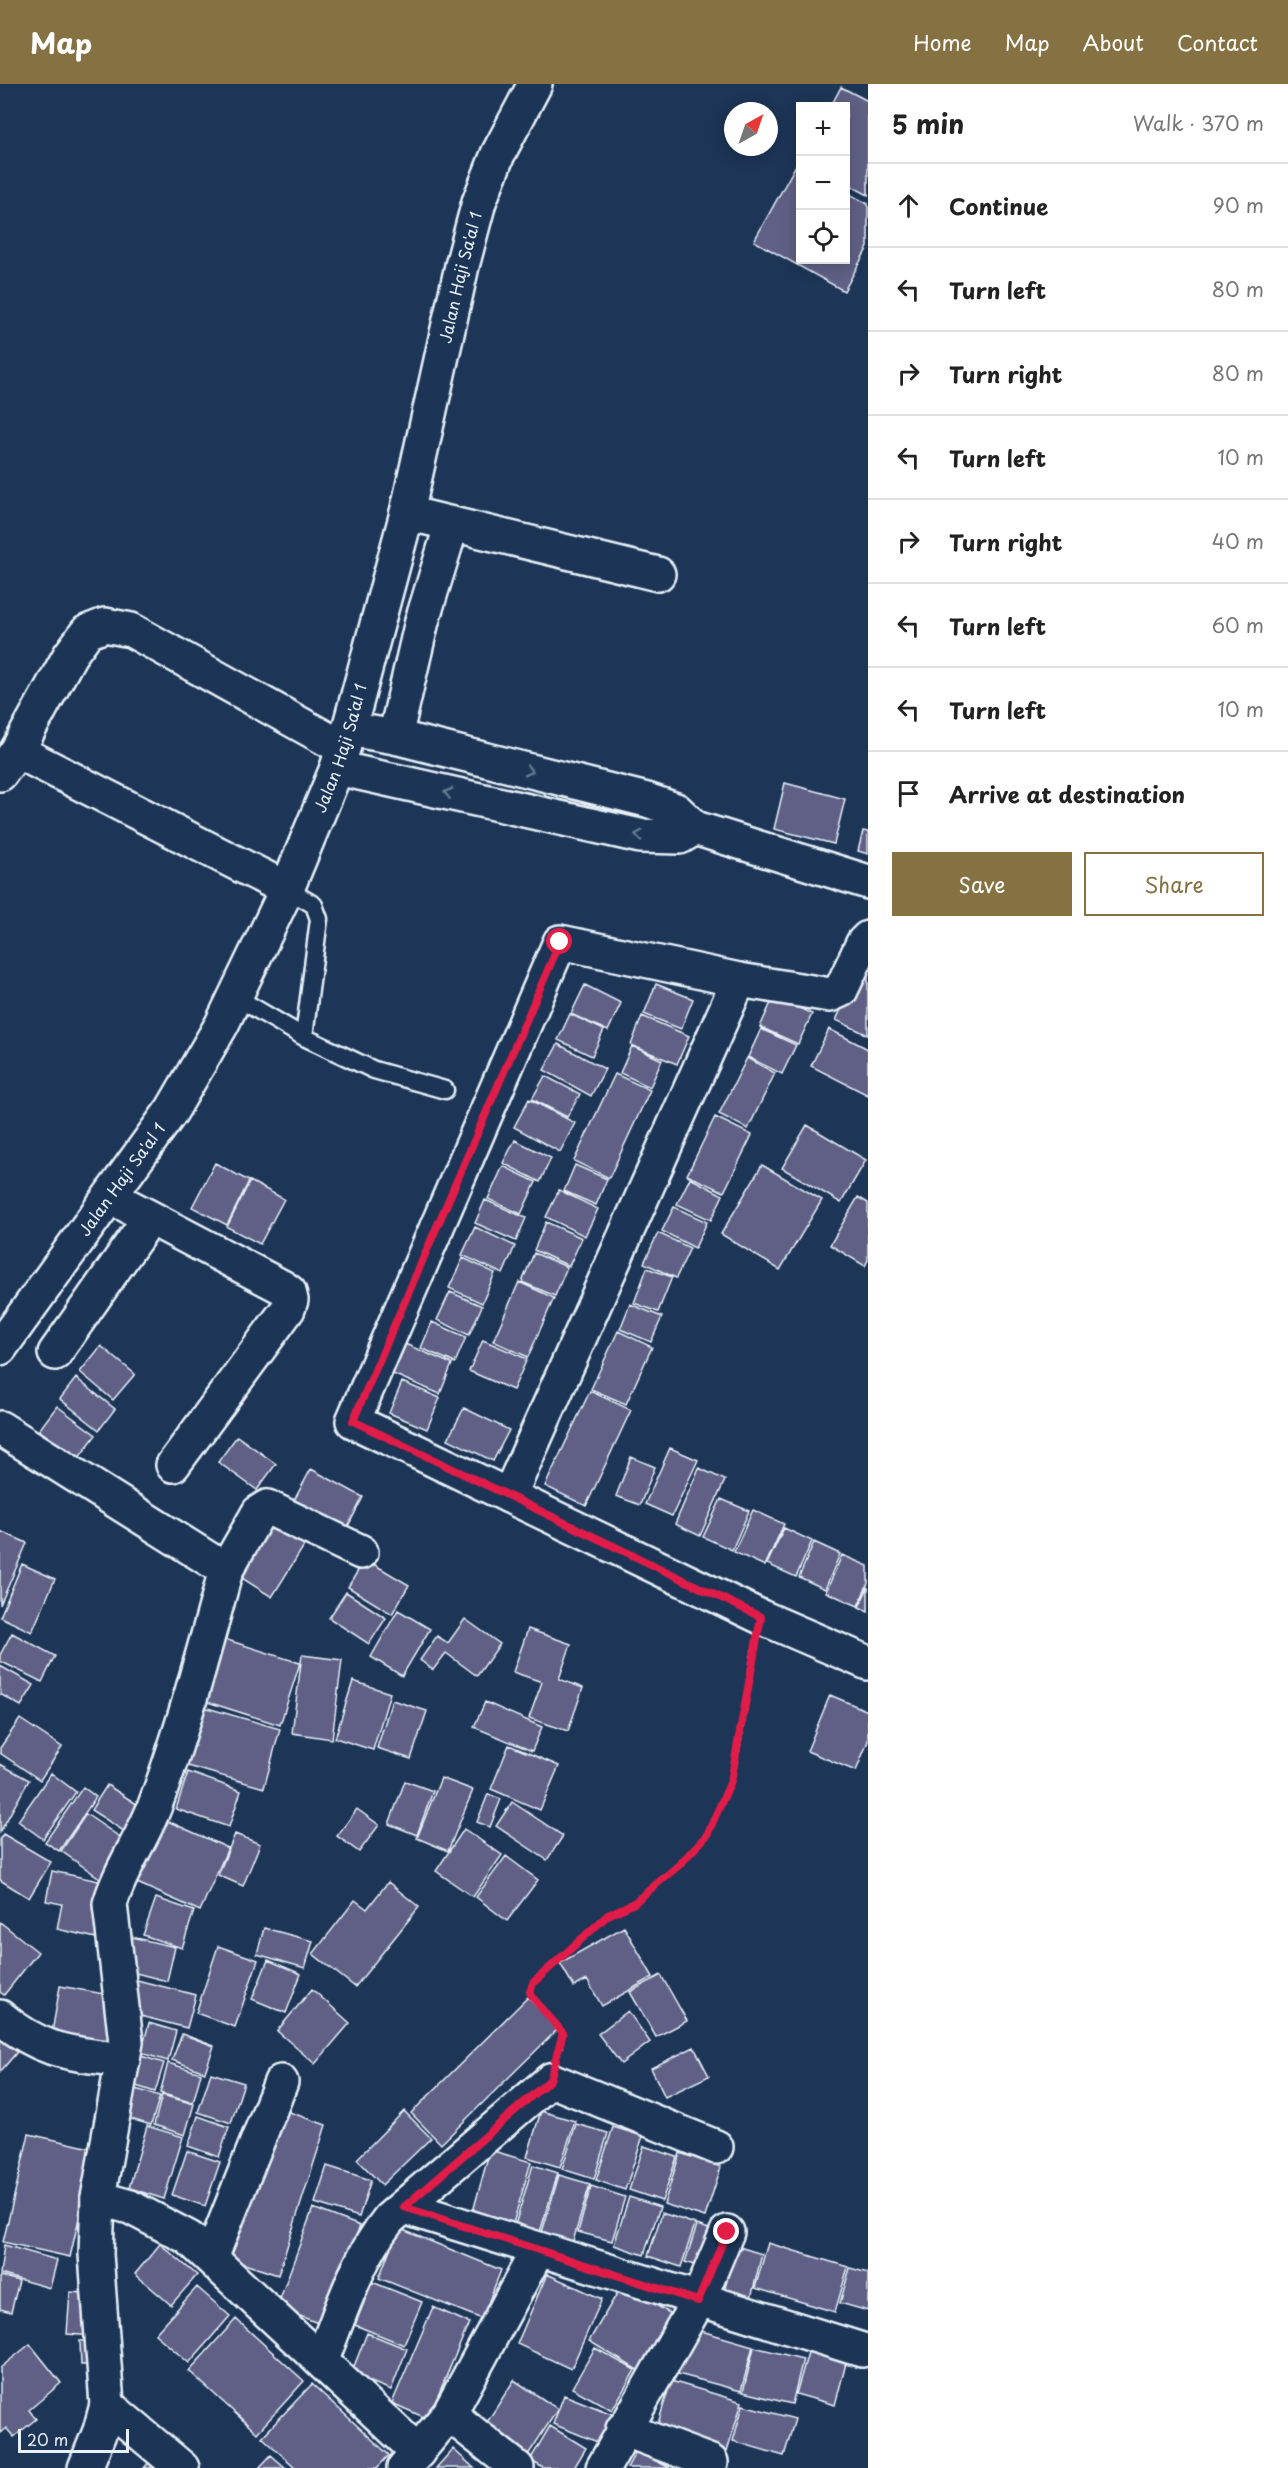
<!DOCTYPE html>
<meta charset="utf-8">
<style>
:root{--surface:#fff;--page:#f6f6f6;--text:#222;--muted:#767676;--line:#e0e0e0;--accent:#857141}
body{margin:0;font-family:"Playpen Sans",sans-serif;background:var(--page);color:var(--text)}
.controls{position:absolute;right:18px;top:18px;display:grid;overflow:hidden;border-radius:0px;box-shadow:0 3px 15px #0003}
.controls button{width:54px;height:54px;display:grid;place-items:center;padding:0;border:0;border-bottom:2px solid var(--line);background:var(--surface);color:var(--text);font:30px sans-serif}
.compass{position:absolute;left:724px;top:18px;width:54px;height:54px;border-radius:50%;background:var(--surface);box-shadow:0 3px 15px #0003;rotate:40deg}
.scale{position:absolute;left:18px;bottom:15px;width:111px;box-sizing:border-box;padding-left:6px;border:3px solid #e8f1f8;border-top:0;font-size:16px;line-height:21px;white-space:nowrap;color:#e8f1f8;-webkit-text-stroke:4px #1d3557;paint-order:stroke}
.stop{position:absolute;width:18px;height:18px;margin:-14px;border:4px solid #e11d48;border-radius:50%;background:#fff}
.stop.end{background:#e11d48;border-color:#fff;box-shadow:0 2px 6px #0008}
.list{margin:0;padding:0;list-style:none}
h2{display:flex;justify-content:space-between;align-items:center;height:78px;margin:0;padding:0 24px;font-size:26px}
h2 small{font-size:20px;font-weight:400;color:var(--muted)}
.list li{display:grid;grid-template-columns:39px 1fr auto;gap:18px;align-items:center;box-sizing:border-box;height:84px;padding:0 24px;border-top:2px solid var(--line)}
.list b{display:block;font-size:22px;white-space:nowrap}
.list em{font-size:20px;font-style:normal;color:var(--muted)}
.actions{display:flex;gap:12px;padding:18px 24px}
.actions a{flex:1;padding:14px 0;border:2px solid var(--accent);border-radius:0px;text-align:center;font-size:21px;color:var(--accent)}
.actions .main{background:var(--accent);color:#fff}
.icon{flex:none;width:33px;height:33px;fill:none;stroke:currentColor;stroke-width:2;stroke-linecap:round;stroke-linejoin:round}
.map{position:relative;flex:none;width:868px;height:2384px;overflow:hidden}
header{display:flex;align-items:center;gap:36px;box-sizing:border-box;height:84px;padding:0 30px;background:var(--accent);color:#fff}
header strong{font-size:28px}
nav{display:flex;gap:33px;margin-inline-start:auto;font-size:21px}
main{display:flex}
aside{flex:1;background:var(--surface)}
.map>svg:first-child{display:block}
.building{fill:#606186;stroke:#e8f1f8;stroke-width:1.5}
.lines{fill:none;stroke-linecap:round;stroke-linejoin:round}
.lane-casing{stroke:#e8f1f8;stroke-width:21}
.street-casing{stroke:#e8f1f8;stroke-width:38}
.path{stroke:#e8f1f8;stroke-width:4;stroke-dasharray:1.5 4.5;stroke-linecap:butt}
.lane{stroke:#1d3557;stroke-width:16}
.street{stroke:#1d3557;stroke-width:33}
.oneway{stroke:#64778f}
.route{stroke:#e11d48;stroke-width:8}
.labels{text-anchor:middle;stroke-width:5;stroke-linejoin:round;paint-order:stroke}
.street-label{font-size:16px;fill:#e8f1f8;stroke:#1d3557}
</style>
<header>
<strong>Map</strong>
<nav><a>Home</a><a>Map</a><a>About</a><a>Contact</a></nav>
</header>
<main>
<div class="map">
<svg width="868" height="2384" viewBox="0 0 868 2384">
<rect width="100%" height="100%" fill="#1d3557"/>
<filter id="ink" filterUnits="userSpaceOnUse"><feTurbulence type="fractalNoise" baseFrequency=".0167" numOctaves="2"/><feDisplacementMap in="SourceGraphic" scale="12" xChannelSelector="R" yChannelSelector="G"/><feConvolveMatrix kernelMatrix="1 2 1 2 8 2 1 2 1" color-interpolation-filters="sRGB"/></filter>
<g filter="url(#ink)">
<path class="building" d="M 841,3 L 868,17 L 868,111 L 846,99 L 846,22 L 831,22 Z
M 796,81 L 800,83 L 800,176 L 846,176 L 846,108 L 868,120 L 868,163 L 844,207 L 754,157 Z
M 785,699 L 845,715 L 834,760 L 774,745 Z
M 863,747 L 868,748 L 868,770 L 858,767 Z
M 866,873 L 868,874 L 868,951 L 836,936 Z
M 656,900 L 693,915 L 681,945 L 644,930 Z
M 585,901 L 621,919 L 608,947 L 571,930 Z
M 774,912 L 812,930 L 798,960 L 760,943 Z
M 570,930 L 604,946 L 592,972 L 558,956 Z
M 642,932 L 689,952 L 677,980 L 631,961 Z
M 761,945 L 796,961 L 782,990 L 748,973 Z
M 829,945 L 868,965 L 868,1011 L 811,982 Z
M 558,960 L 605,985 L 591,1012 L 544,986 Z
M 632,962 L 662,976 L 650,1003 L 620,989 Z
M 747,974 L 775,989 L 748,1045 L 719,1030 Z
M 615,990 L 650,1006 L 609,1094 L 574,1077 Z
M 545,992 L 580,1010 L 567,1033 L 532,1015 Z
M 529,1015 L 575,1039 L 560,1068 L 514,1043 Z
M 715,1033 L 752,1051 L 724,1108 L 687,1091 Z
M 807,1041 L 866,1076 L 841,1119 L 782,1084 Z
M 515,1056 L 551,1074 L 540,1098 L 503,1079 Z
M 215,1079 L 249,1097 L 227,1141 L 192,1123 Z
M 575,1081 L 607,1095 L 596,1121 L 564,1107 Z
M 762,1081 L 822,1116 L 780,1186 L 721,1150 Z
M 503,1082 L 536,1098 L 521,1130 L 488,1115 Z
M 690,1094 L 723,1111 L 711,1136 L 677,1120 Z
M 250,1097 L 284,1115 L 260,1160 L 227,1143 Z
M 559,1106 L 598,1125 L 585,1152 L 546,1133 Z
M 858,1113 L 868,1119 L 868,1176 L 865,1182 L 830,1161 Z
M 485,1116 L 526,1134 L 516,1157 L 475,1139 Z
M 674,1123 L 707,1138 L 695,1164 L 662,1147 Z
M 546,1138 L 582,1154 L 569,1182 L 534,1166 Z
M 475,1143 L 515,1162 L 503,1190 L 462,1171 Z
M 658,1149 L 690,1164 L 676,1194 L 644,1179 Z
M 534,1169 L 567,1183 L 555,1212 L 522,1198 Z
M 463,1174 L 495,1189 L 482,1219 L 449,1204 Z
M 647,1184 L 672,1193 L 658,1228 L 634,1219 Z
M 519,1198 L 554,1214 L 528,1273 L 493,1257 Z
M 450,1208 L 482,1222 L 469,1251 L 437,1236 Z
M 630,1220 L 662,1233 L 651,1258 L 620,1245 Z
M 432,1238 L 466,1253 L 455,1279 L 421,1264 Z
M 618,1247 L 652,1263 L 626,1320 L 591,1305 Z
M 483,1256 L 527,1275 L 513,1306 L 469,1287 Z
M 398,1257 L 452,1280 L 440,1310 L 386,1287 Z
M 101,1262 L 135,1290 L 113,1316 L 80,1288 Z
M 76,1294 L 115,1325 L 99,1346 L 60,1315 Z
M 402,1298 L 440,1314 L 427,1345 L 389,1329 Z
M 590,1307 L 631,1326 L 586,1422 L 545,1402 Z
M 57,1322 L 96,1351 L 78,1375 L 39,1346 Z
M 464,1324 L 509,1346 L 493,1377 L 448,1355 Z
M 237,1352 L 276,1380 L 257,1406 L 218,1378 Z
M 670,1364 L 698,1376 L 672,1432 L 645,1420 Z
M 631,1373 L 655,1383 L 640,1421 L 616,1412 Z
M 699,1384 L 725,1396 L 700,1452 L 675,1440 Z
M 311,1385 L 363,1413 L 343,1452 L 290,1424 Z
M 721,1415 L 749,1427 L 732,1466 L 703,1453 Z
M 753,1426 L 784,1440 L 765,1482 L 734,1468 Z
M 272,1434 L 307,1457 L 272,1513 L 237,1491 Z
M 784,1444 L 812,1457 L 796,1493 L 767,1480 Z
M 0,1447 L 27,1459 L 0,1521 Z
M 814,1458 L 840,1470 L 825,1505 L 799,1493 Z
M 842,1471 L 868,1482 L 868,1499 L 858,1522 L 826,1508 Z
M 365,1475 L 409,1501 L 392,1530 L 348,1503 Z
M 22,1480 L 55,1495 L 32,1548 L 0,1533 Z
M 868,1503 L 868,1527 L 859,1523 Z
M 346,1508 L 386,1534 L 369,1560 L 329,1534 Z
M 398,1526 L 430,1545 L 402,1592 L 371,1573 Z
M 465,1535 L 500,1560 L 477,1592 L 446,1569 L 433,1586 L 420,1576 L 437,1552 L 448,1559 Z
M 528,1545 L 571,1560 L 559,1595 L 583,1604 L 568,1647 L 529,1634 L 542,1598 L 513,1588 Z
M 12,1549 L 55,1572 L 42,1598 L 0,1577 L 0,1571 Z
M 218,1553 L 300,1579 L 280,1641 L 198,1615 Z
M 302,1571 L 342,1576 L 332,1655 L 292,1649 Z
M 0,1582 L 34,1601 L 21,1622 L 0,1610 Z
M 353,1597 L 390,1609 L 373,1666 L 335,1654 Z
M 830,1611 L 868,1627 L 868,1657 L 856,1687 L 807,1667 Z
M 392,1616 L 427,1627 L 411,1675 L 377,1664 Z
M 485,1618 L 542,1643 L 532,1667 L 474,1643 Z
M 197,1621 L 280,1645 L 264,1704 L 181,1680 Z
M 20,1635 L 62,1663 L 40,1696 L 0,1669 L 0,1664 Z
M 509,1661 L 559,1682 L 540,1726 L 491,1705 Z
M 0,1680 L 29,1696 L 0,1748 Z
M 188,1688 L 241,1707 L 229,1743 L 176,1725 Z
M 51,1689 L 76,1708 L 43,1755 L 18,1737 Z
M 441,1694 L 473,1706 L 448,1767 L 417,1754 Z
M 405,1697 L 433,1707 L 417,1751 L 389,1740 Z
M 107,1701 L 149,1728 L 133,1753 L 91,1726 Z
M 83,1703 L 96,1713 L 59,1767 L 45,1758 Z
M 488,1710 L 501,1715 L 490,1743 L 477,1738 Z
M 512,1718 L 563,1752 L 547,1776 L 496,1742 Z
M 357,1725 L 379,1741 L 359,1768 L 337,1752 Z
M 86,1730 L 130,1760 L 104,1797 L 61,1767 Z
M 163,1735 L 228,1764 L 200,1827 L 135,1798 Z
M 464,1745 L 502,1771 L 473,1813 L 436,1787 Z
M 3,1750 L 51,1778 L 29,1814 L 0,1796 L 0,1755 Z
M 235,1750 L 260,1760 L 243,1802 L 218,1791 Z
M 506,1772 L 538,1796 L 507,1837 L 476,1813 Z
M 52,1787 L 108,1799 L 96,1854 L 57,1845 L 62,1820 L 46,1817 Z
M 388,1798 L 419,1823 L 355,1903 L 313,1870 L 355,1816 L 367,1825 Z
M 156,1814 L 194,1827 L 182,1864 L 143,1851 Z
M 0,1838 L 38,1868 L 4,1911 L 0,1908 Z
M 624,1843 L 653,1893 L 602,1922 L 587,1896 L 574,1903 L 560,1879 Z
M 264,1844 L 313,1857 L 305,1884 L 257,1870 Z
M 132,1853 L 175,1863 L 167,1897 L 124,1886 Z
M 218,1862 L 258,1876 L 235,1943 L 196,1929 Z
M 268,1876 L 301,1890 L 286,1929 L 252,1915 Z
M 661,1891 L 687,1937 L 656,1953 L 630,1908 Z
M 137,1896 L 196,1911 L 187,1944 L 129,1929 Z
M 60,1902 L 115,1912 L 105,1970 L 50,1960 Z
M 312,1905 L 350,1939 L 315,1980 L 277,1947 Z
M 528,1913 L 559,1944 L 441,2060 L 411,2029 Z
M 628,1927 L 650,1958 L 621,1980 L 598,1950 Z
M 149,1939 L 176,1947 L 168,1977 L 141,1969 Z
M 182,1950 L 214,1962 L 205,1988 L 172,1976 Z
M 0,1953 L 17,1968 L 0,1988 Z
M 694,1963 L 709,1992 L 665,2013 L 651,1984 Z
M 141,1972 L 164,1979 L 155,2008 L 133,2001 Z
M 168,1979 L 201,1989 L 193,2019 L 160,2009 Z
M 211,1989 L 244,1999 L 231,2039 L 198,2028 Z
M 132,2004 L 160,2012 L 151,2041 L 124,2033 Z
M 162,2011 L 194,2020 L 185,2051 L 154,2041 Z
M 275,2023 L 326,2041 L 278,2191 L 226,2174 Z
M 404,2027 L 431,2054 L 382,2101 L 357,2075 Z
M 541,2027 L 575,2037 L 560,2083 L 527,2073 Z
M 198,2032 L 229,2043 L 219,2073 L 188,2062 Z
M 576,2040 L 608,2049 L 594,2095 L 562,2085 Z
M 147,2042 L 183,2053 L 164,2115 L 129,2104 Z
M 613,2043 L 643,2052 L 625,2106 L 596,2096 Z
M 29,2050 L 95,2065 L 70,2173 L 3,2158 Z
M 644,2062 L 677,2073 L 662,2117 L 629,2106 Z
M 490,2066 L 531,2078 L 512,2143 L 472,2131 Z
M 187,2067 L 220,2078 L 205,2122 L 172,2111 Z
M 680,2069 L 721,2083 L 705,2133 L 664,2120 Z
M 533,2081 L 558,2089 L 540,2148 L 515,2141 Z
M 327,2082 L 371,2096 L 359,2133 L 315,2119 Z
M 559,2091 L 590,2100 L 571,2164 L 540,2155 Z
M 591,2102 L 625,2113 L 612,2157 L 578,2148 Z
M 629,2113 L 660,2123 L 644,2171 L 614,2161 Z
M 313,2124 L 360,2142 L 323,2241 L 277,2223 Z
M 662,2129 L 695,2140 L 681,2183 L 648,2172 Z
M 697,2141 L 715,2147 L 703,2184 L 685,2178 Z
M 398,2144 L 501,2186 L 482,2235 L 379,2194 Z
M 768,2159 L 848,2183 L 835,2228 L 755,2204 Z
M 160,2160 L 197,2191 L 171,2221 L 135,2190 Z
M 4,2161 L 57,2176 L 50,2204 L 0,2190 Z
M 736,2162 L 762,2170 L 751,2214 L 724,2207 Z
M 850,2184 L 868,2189 L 868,2227 L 840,2219 Z
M 547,2190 L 602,2215 L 571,2285 L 517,2260 Z
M 0,2192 L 19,2197 L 11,2228 L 0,2225 Z
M 372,2198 L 422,2218 L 404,2261 L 355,2241 Z
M 622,2201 L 678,2234 L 644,2290 L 589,2257 Z
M 197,2203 L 230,2232 L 189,2279 L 155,2250 Z
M 70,2208 L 97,2210 L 94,2252 L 67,2250 Z
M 433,2223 L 469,2239 L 428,2335 L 392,2319 Z
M 236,2235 L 304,2297 L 257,2349 L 189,2287 Z
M 691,2244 L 753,2262 L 741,2307 L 678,2290 Z
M 367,2249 L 407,2265 L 391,2306 L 351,2290 Z
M 100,2256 L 101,2281 L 81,2281 L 80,2257 Z
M 811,2258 L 849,2268 L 835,2321 L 796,2310 Z
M 30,2260 L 61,2299 L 29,2326 L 36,2335 L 14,2353 L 6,2344 L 0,2349 L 0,2284 Z
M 754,2263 L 803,2275 L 792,2320 L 743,2308 Z
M 595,2264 L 635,2286 L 612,2326 L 572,2304 Z
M 514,2296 L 558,2325 L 526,2374 L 482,2346 Z
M 671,2297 L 742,2318 L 727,2367 L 656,2346 Z
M 312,2300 L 389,2371 L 377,2384 L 296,2384 L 262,2353 Z
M 564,2311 L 612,2330 L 600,2359 L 553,2340 Z
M 743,2321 L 795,2335 L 784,2372 L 733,2357 Z
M 550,2342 L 586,2364 L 574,2384 L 543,2384 L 530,2376 Z
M 453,2365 L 474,2384 L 436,2384 Z
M 636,2367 L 670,2384 L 627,2384 Z
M 271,2371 L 286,2384 L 259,2384 Z
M 152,2375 L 163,2384 L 144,2384 Z"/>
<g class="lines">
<g class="lane-casing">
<path id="lane" d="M 287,805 L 314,821 L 319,835 L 304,953
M 234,912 L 304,953 L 374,986 L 445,1006"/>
</g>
<g class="street-casing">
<g id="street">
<path d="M 407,429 L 658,490"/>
<path d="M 349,645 L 395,653 L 647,716 L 676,726 L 695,744 L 868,798"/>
<path d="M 395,653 L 422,537 L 452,440"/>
<path d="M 17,667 L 287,805"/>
<path d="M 337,684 L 640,752 L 680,753 L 695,744"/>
<path d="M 0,690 L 17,667 L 70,571 L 87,548 L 105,541 L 131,546 L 343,664"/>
<path d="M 868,854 L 863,859 L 841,906 L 830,911 L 739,896 L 560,858 L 353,1337 L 761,1533 L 868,1579"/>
<path d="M 111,1113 L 282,1203 L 289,1208 L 291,1216 L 288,1225 L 173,1381"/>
<path id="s1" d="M 0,1264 L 172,1026 L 222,940 L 287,805 L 337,684 L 349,645 L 407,429 L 462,182 L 479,118 L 498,70 L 535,0"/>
<path d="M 55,1269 L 149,1135"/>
<path d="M 0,1344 L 226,1486 C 204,1566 183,1646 154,1724 C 141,1757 120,1786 110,1820 L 126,1958 L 98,2114 L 96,2170 L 107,2321 L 100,2347 L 85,2384"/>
<path d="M 509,1412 L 739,896"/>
<path d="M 226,1486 L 259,1428 L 267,1423 L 361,1468"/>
<path d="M 0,1933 C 43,1969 70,1969 123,1976"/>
<path d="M 98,2114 L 130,2123 L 189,2154 L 418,2368"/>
<path d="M 404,2123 L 862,2266"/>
<path d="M 211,2174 L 281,1998"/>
<path d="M 322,2275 C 341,2228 357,2175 389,2135 L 551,1996 L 716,2063"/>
<path d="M 107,2321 L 182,2384"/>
<path d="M 449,2330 L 517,2384"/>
<path d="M 623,2345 L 711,2378"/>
<path d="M 404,2384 L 449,2330 L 538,2166"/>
<path d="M 603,2384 L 698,2217 L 727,2148"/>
</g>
</g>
<path class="path" d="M 561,1964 L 563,1949 L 533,1914 L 530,1908 L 533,1899 L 608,1831 L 634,1819 L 679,1781 L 707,1751 L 731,1697 L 742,1647 L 753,1566"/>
<use href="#lane" class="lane"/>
<use href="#street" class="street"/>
</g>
<defs><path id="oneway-chevron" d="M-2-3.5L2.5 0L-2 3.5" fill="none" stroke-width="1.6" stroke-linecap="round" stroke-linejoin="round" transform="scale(1.5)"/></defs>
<g class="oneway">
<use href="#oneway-chevron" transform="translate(529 687) rotate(14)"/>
<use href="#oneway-chevron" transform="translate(448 709) rotate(-167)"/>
<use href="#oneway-chevron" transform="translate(639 751) rotate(-171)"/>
</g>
</g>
<g class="lines" filter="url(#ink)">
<path class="route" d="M 560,858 L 353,1337 L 761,1533 L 731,1697 L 707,1751 L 679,1781 L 634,1819 L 608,1831 L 533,1899 L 530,1908 L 533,1914 L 563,1949 L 550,1996 L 404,2123 L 698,2217 L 727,2148"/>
</g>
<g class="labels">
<g class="street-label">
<text dy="6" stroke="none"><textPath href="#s1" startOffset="1180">Jalan Haji Sa'al 1</textPath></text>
<text dy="6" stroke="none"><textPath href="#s1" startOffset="694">Jalan Haji Sa'al 1</textPath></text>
<text dy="6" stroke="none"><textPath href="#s1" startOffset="208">Jalan Haji Sa'al 1</textPath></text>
</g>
</g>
</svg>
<div class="controls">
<button>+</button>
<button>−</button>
<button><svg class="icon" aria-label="locate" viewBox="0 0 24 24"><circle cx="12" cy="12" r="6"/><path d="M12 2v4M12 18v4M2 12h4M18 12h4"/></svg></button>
</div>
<svg class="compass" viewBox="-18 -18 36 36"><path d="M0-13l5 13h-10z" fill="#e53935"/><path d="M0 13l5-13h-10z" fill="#767676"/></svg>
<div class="scale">20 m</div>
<div class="stop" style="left:560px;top:858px"></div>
<div class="stop end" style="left:727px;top:2148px"></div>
</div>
<aside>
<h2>5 min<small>Walk · 370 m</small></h2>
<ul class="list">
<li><svg class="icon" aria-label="ahead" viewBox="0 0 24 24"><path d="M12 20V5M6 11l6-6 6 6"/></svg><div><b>Continue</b></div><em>90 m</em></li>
<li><svg class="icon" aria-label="left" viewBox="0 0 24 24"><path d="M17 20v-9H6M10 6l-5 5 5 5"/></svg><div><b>Turn left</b></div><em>80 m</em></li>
<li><svg class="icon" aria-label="right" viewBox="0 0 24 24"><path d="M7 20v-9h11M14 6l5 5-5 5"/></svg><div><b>Turn right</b></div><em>80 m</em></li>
<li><svg class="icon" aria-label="left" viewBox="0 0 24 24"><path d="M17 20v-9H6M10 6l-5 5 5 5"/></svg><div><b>Turn left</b></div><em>10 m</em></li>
<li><svg class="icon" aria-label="right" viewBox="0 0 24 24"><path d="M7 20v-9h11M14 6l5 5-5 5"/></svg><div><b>Turn right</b></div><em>40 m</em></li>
<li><svg class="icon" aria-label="left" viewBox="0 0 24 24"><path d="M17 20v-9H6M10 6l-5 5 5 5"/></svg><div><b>Turn left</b></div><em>60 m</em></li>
<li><svg class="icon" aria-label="left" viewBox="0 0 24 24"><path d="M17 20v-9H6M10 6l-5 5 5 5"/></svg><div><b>Turn left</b></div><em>10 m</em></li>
<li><svg class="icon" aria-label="arrive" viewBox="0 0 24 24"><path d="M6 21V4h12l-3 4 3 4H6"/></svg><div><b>Arrive at destination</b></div></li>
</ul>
<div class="actions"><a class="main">Save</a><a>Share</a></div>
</aside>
</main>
